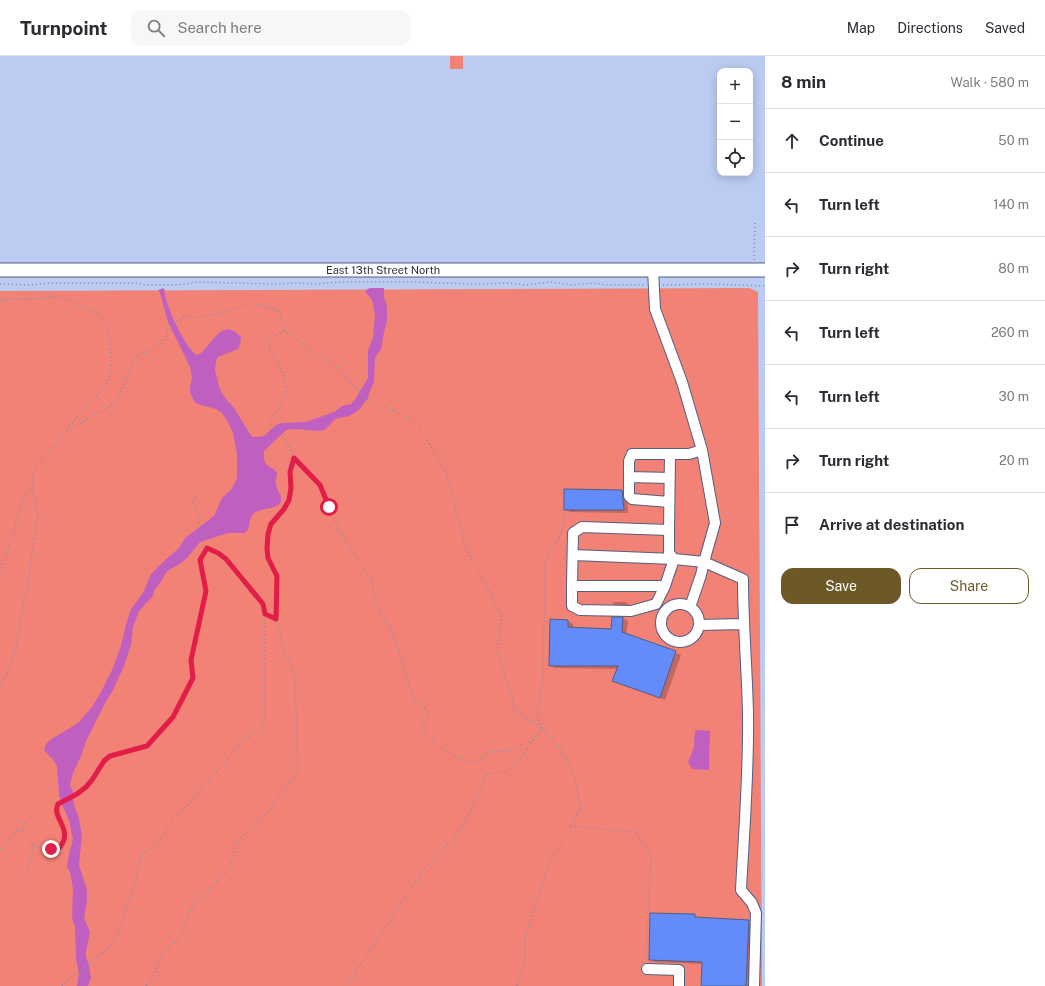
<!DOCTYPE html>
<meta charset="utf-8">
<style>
:root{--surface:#fff;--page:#f7f7f7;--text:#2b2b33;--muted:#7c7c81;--line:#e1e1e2;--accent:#6d5928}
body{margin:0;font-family:"Public Sans",sans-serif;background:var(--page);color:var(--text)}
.controls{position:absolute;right:12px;top:12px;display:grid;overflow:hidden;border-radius:8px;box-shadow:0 2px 10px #0003}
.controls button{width:36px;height:36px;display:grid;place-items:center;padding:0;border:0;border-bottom:1px solid var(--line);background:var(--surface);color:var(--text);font:20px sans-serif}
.stop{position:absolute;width:12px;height:12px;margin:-9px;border:3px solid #e11d48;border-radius:50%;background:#fff}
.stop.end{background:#e11d48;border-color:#fff;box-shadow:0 1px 4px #0008}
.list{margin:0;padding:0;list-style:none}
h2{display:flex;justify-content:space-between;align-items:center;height:52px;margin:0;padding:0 16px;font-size:17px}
h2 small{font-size:13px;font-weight:400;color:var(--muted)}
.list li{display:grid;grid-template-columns:26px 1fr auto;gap:12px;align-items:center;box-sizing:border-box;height:64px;padding:0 16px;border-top:1px solid var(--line)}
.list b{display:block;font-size:15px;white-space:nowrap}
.list em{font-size:13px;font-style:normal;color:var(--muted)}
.actions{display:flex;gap:8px;padding:12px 16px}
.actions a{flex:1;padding:9px 0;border:1px solid var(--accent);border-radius:12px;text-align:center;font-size:14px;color:var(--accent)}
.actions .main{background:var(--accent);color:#fff}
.icon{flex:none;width:22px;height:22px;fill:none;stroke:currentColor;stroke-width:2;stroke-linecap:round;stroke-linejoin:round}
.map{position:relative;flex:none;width:765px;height:930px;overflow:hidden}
header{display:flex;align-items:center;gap:24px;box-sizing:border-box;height:56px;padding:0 20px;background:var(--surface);border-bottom:1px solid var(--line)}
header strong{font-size:19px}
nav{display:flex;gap:22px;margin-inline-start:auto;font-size:14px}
.search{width:280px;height:36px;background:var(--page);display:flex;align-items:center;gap:10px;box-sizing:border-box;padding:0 14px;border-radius:12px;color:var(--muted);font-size:15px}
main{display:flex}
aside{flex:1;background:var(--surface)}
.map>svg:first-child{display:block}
.green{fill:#f38276}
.water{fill:#bf60c0}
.shadow{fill:#0003}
.building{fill:#648bfa;stroke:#505e7f}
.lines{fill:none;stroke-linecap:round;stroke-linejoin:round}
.minor-casing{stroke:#525f80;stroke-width:12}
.major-casing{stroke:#525f80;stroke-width:15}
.path{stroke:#828eab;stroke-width:1.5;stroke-dasharray:1 3;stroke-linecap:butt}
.minor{stroke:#fff;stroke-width:10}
.major{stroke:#fff;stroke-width:13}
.route{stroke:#e11d48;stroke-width:5}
.labels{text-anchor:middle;stroke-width:3.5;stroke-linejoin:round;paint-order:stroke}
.street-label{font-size:11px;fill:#29303e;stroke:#e5ecfc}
</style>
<header>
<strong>Turnpoint</strong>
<div class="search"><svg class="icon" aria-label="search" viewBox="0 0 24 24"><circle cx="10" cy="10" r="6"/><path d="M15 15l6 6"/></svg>Search here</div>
<nav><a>Map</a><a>Directions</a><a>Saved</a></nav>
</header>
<main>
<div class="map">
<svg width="765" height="930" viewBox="0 0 765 930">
<rect width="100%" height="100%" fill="#bbcbf1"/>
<path class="green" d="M 450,0 L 463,0 L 463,13 L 450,13 Z
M 749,232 L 758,236 L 762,930 L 0,930 L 0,235 Z"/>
<path class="water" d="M 164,232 C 164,246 185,293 197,299 L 201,297 C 214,286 222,261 241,281 L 240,289 L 238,293 L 218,301 L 216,305 L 215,314 L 220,334 L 226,343 L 234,352 L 250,378 L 253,381 L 264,380 L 276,369 L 282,367 L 306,366 L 323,360 L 334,356 L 342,350 L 351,348 L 356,342 L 368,322 L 368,295 L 373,281 L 375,260 L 373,247 L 370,241 L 366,237 L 366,234 L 370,232 L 384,232 L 384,241 L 387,251 L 387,265 L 384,276 L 381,294 L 377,298 L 375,303 L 374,326 L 369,337 L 368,342 L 364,347 L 360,353 L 354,357 L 349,360 L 335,363 L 326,373 L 320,375 L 293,373 L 286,374 L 264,395 C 263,411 268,408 277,416 C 277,420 275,424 276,428 C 276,433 281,437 281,443 C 282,454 260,451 253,458 C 248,464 251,474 244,477 L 228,477 L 200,486 L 188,501 L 181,507 L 169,514 L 165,518 L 161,526 L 154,535 L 153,540 L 139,555 L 133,571 L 131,589 L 124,610 L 112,636 L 105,647 L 86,685 L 81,700 L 73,717 L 70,729 L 73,736 L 74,749 L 78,759 L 82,778 L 79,809 L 87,834 L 87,845 L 84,862 L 90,876 L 86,896 L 86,901 L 89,909 L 90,916 L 91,922 L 88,930 L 77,930 L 79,917 L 76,903 L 75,870 L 72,862 L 73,833 L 70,816 L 67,811 L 69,798 L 73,783 L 69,764 L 62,749 L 59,739 L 57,711 L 55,706 L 44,694 L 46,688 L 50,684 L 78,667 L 92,651 L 101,636 L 112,614 L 120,593 L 127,565 L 131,553 L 143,537 L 151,518 L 165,504 L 179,492 L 185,482 L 214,460 L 222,442 L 231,434 L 237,422 L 237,398 L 233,377 L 228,366 L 222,357 L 216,353 L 197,348 L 194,345 L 190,336 L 190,331 L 192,321 L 190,311 L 168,266 L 160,237 L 158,234 Z
M 697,674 L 710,675 L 709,714 L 692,713 L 688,706 L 694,691 L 695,675 Z"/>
<path class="shadow" d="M 565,434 L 622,435 L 627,438 L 628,457 L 570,456 L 565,453 Z
M 613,546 L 625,546 L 630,549 L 629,551 L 618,550 L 613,548 Z
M 623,562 L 628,565 L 626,579 L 681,599 L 665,644 L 614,625 L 618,613 L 555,612 L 550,609 L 551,564 L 568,565 L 573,568 L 573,573 L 612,574 Z
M 694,859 L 699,862 L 748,865 L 753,868 L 750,930 L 702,930 L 703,908 L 655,906 L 650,903 Z"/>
<path class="building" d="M 564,433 L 622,434 L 624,454 L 564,454 Z
M 612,561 L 623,561 L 622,576 L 676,595 L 660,642 L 612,625 L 618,610 L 549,610 L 550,563 L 568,564 L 568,571 L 611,573 Z
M 650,857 L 695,858 L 695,861 L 749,864 L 746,930 L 701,930 L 702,906 L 649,904 Z"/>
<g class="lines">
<g class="minor-casing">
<path id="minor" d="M 653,214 L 655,253 L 682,326 L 702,394 L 715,467 L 704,506 L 743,523 C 743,568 747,613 748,657 C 749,716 744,775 741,834 L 752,847 L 756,857 L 754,930
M 629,421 L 670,422
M 669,446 L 632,443 L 629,440 L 629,405 L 632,398 L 670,398
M 669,474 L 669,497 L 674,503
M 573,499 L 674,503
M 572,530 L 572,550 L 580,554 L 631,555 L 656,548 L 665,530 L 674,503 L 704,506 L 701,519 L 690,551
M 665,530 L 572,530 L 573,477 L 582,471 L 669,474 L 670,398 L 689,398 L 702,394
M661 567a19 19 0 1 1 38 0a19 19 0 1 1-38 0Z
M 699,569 L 743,568
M 647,913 L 679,914 L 679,930"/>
</g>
<g class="major-casing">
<g id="major">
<path id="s1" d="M 0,214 L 765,214"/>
</g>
</g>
<path class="path" d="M 754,204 L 755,165
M 0,228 L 31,229 L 47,227 L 137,227 L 144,229 L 178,229 L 197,226 L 278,228 L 298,227 L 314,228 L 343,226 L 415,226 L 477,228 L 510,227 L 525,229 L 551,226 L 571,229 L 594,227 L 606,229 L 645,229
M 663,229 L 709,228 L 765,230
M 0,245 C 10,241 20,244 30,243 C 38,243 47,241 55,241 C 63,241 100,256 105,263 C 110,272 113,307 110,317 C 107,334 94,342 83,353 C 77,360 72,368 66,375
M 284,274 L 337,312 L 370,346 L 395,355 L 418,368 L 446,417 L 466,492 L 502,561 L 497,594 L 516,656 L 542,672 L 521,702 L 508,716 L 497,716 L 487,718 L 464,769 L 438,799 L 423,814 L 347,930
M 294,402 L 308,415 L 320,429 L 339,473 L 373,528 L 374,544 L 396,584 L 413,644 L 430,656 L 422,672 L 439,691 L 461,703 L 476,706 L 491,696 L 506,695 L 534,684
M 198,436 L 193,446 L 207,492
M 564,454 L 564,467 L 561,479 L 548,497 L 545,506 L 543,623 L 537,658 L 542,672 L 560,691 L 575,720 L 581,751 L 571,770 L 635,776 L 649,795 L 651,802 L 646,904
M 0,516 L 22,449 L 27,437 L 32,430 L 33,418 L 46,397 L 64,378
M 0,631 L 13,604 L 27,532 L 38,461 L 32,430
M 25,767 L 23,775 L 34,791
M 0,793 L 17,774 L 23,775
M 26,818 L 34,791 C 41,792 49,794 56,792 C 78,788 52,758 58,748 L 77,738 L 86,731 L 104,705 L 110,699 L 147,689 L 173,661 L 193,622 L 191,604 L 206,535 L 201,504 L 207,492 L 218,497 L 226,503 L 263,548 L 265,558 L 276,563 L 277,520 L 268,502 L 267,493 L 268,478 L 271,468 L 289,444 L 290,416 L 294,402 L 286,385 L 269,367 L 279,352 L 287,337 L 285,323 L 280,310 L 269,295 L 270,284 L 284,274 L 279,255 L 254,247 L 201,262 L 185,260 L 168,272 L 166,281 L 161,289 L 135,301 L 120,338 L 113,348 L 64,377
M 62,930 L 95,902 L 108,893 L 117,879 L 124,861 L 132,836 L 142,799 L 162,782 L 175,760 L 197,741 L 205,728 L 227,704 L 237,690 L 246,682 L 255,677 L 264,666 L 265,558
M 146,930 L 152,923 L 161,900 L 179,883 L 193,850 L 230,812 L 238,785 L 268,756 L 298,715 L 295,621 L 284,593 L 276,563
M 517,930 L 525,905 L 525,883 L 549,807 L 571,770"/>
<use href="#minor" class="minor"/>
<use href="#major" class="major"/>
</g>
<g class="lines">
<path class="route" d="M 51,793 L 60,791 C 74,773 51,762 58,748 L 77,738 L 86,731 L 92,724 L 104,705 L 110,700 L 147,690 L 173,661 L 193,622 L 191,604 L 206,535 L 200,504 L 207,492 L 218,497 L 226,503 L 263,548 L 265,558 L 276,563 L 277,520 L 268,502 L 267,493 L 268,478 L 271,468 L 284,453 L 289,444 L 291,432 L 290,416 L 294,402 L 320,429 L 329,451"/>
</g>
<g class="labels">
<g class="street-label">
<text dy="4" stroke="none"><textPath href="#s1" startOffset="383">East 13th Street North</textPath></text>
</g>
</g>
</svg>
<div class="controls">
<button>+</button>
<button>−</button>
<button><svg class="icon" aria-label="locate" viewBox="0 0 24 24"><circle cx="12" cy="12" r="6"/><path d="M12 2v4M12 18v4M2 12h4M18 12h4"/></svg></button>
</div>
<div class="stop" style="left:329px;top:451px"></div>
<div class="stop end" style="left:51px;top:793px"></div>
</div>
<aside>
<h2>8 min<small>Walk · 580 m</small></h2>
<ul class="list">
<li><svg class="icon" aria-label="ahead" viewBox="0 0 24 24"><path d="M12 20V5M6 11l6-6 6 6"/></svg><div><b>Continue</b></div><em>50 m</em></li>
<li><svg class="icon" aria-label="left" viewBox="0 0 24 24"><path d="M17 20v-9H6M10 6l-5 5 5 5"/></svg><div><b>Turn left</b></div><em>140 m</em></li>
<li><svg class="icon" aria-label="right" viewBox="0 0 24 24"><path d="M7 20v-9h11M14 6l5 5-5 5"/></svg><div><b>Turn right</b></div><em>80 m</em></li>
<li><svg class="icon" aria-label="left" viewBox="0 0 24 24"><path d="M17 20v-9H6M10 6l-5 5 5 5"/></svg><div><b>Turn left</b></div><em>260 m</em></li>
<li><svg class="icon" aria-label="left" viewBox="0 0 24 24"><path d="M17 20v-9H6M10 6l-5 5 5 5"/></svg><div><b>Turn left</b></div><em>30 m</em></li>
<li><svg class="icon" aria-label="right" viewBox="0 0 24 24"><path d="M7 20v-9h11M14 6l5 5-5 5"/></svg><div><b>Turn right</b></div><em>20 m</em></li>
<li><svg class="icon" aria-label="arrive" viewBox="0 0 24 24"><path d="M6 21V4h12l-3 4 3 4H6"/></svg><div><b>Arrive at destination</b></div></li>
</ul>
<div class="actions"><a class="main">Save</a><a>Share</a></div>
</aside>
</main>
